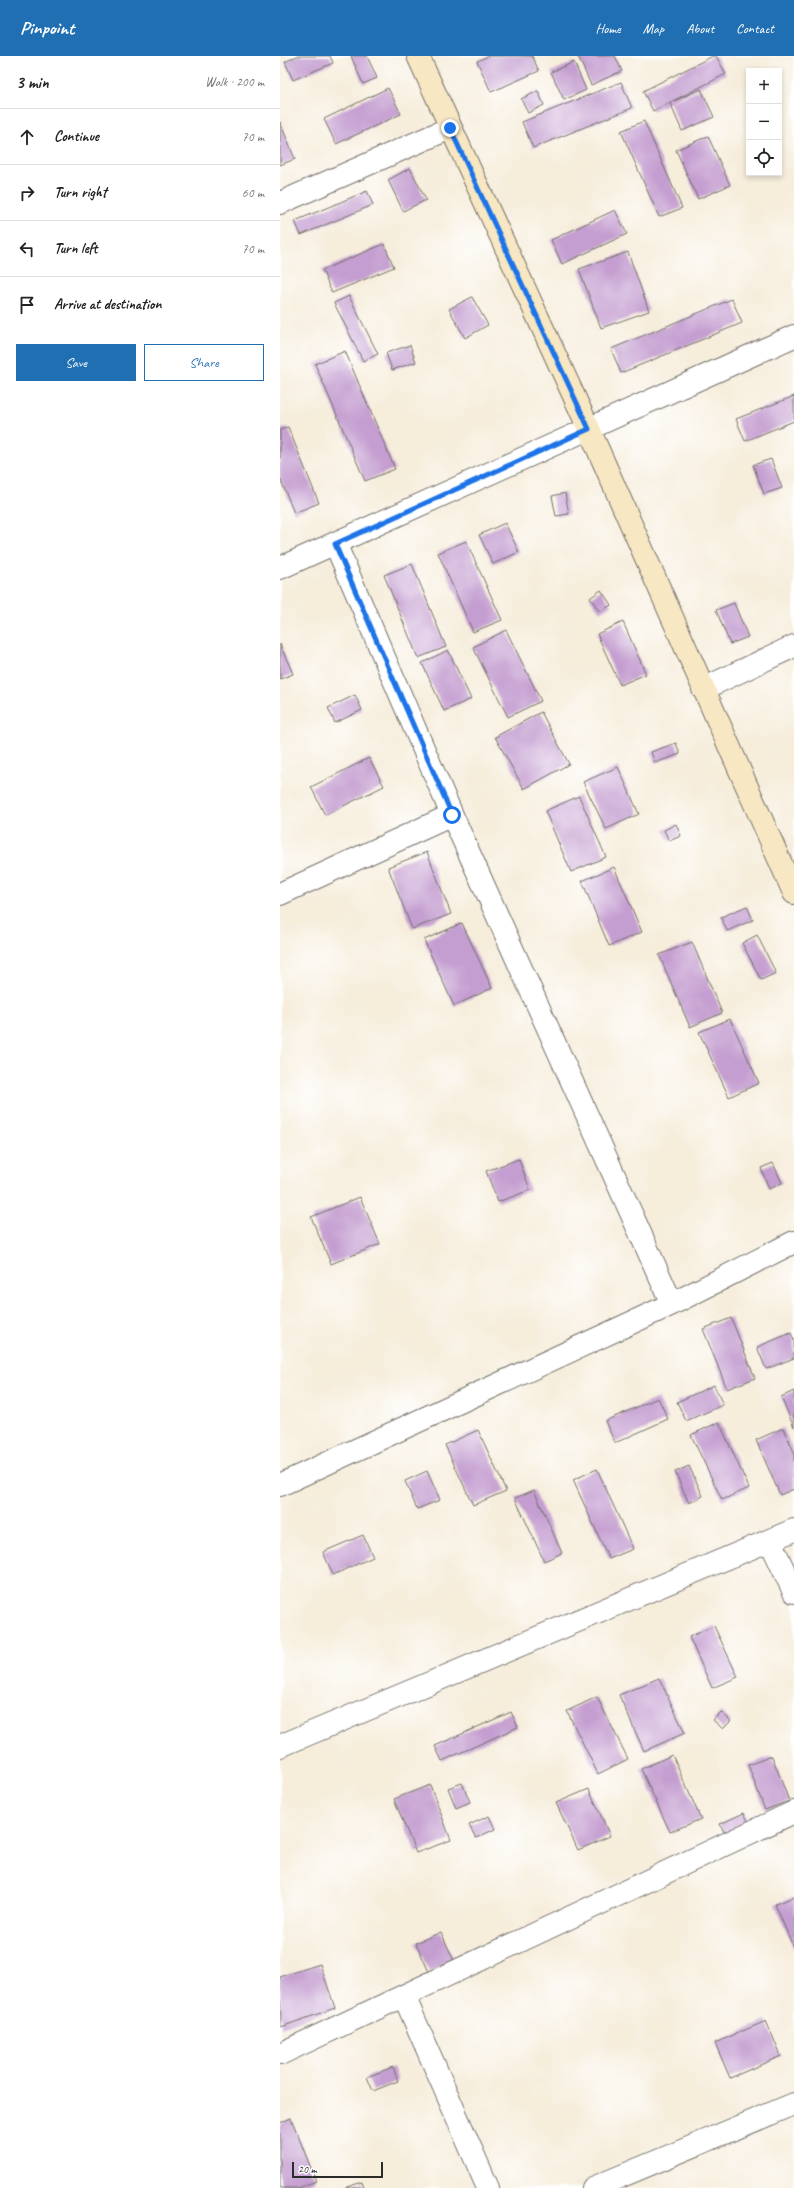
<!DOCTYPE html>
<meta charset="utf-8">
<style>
:root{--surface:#fff;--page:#f2f2f2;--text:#222;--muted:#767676;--line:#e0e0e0;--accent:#1f6fb2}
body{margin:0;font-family:Caveat,sans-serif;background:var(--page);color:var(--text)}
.controls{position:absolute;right:12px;top:12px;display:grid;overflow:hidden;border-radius:0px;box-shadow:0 2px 6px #0003}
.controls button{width:36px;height:36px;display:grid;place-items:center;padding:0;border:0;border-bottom:1px solid var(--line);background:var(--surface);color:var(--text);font:20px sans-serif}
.scale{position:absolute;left:12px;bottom:10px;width:91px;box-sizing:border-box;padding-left:4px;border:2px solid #2b2b2b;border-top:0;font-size:11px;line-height:14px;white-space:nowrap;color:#2b2b2b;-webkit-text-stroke:3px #fff;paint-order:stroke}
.stop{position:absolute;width:12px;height:12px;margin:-9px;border:3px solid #1a73e8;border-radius:50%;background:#fff}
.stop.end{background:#1a73e8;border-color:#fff;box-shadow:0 1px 4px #0008}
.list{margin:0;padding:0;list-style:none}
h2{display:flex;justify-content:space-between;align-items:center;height:52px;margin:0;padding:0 16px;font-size:17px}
h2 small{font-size:13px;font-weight:400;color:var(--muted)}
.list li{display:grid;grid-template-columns:26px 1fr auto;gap:12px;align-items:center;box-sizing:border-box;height:56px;padding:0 16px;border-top:1px solid var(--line)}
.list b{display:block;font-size:15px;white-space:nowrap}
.list em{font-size:13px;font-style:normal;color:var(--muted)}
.actions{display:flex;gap:8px;padding:12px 16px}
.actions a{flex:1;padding:9px 0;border:1px solid var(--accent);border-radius:0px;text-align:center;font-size:14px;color:var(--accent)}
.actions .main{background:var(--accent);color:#fff}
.icon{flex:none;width:22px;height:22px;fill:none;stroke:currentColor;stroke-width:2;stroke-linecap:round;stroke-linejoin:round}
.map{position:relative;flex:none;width:514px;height:2132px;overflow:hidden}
header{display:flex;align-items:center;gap:24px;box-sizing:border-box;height:56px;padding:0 20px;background:var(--accent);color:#fff}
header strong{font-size:19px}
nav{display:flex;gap:22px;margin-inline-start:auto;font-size:14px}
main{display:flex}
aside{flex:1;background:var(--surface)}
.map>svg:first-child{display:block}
.building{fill:#c49ed0}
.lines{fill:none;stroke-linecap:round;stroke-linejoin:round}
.street-casing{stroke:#726f69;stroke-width:24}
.secondary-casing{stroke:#726f69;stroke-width:24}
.street{stroke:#fff;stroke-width:22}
.secondary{stroke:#f8e7c3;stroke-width:22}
.route{stroke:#1a73e8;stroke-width:5}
</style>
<header>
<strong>Pinpoint</strong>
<nav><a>Home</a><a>Map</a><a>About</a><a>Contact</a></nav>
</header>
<main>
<aside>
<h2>3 min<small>Walk · 200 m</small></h2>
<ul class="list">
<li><svg class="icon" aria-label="ahead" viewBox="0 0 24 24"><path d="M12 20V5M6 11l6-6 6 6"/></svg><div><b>Continue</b></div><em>70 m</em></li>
<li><svg class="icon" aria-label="right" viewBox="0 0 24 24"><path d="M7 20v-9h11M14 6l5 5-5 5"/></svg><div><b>Turn right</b></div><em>60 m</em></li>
<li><svg class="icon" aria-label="left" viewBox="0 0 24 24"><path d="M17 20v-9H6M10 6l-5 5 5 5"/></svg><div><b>Turn left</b></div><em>70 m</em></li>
<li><svg class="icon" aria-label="arrive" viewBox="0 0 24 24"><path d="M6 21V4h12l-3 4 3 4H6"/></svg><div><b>Arrive at destination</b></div></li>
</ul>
<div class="actions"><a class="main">Save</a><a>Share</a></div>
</aside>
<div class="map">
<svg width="514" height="2132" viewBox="0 0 514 2132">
<rect width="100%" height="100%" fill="#fff"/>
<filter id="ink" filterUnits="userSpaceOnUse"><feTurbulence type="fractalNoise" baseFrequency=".025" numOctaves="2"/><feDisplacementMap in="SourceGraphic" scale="8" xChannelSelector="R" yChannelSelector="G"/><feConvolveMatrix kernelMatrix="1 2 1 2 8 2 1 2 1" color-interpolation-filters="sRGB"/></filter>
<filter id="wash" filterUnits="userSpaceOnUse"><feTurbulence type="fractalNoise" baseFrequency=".012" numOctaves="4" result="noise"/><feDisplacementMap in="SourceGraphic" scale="16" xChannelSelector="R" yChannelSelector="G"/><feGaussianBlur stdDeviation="0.9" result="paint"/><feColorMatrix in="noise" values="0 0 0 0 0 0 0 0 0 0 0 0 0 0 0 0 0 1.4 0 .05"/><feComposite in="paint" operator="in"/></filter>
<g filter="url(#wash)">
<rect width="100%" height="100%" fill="#f6eddb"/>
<g id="blocks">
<path class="building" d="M 17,0 L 50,0 L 53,7 L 13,24 L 5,6 Z
M 71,0 L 87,0 L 97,22 L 83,28 Z
M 209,0 L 252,0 L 259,15 L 211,36 L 197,5 Z
M 298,0 L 335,0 L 342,15 L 311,29 Z
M 433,0 L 436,0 L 446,18 L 373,55 L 363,35 Z
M 294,6 L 306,34 L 284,44 L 271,16 Z
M 341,26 L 352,52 L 253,92 L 242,66 Z
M 108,32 L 121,58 L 56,88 L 44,63 Z
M 421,33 L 434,61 L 402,75 L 390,47 Z
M 258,35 L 264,49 L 248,57 L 241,43 Z
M 364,65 L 402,152 L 379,161 L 341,75 Z
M 0,66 L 15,103 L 0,109 Z
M 428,80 L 450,129 L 418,143 L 396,94 Z
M 130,112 L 146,144 L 123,155 L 108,124 Z
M 87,135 L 93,149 L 21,179 L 15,165 Z
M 335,154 L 347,178 L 282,208 L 271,184 Z
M 104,188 L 114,211 L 52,237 L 42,214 Z
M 348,196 L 369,255 L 321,272 L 299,213 Z
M 69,240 L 98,298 L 83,305 L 54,247 Z
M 192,241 L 208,269 L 185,282 L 169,253 Z
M 452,243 L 462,267 L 341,317 L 331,293 Z
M 130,289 L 136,306 L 112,314 L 106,297 Z
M 65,295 L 115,413 L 85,425 L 35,308 Z
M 514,340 L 514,365 L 465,385 L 456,363 Z
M 8,371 L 39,447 L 14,457 L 0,422 L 0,374 Z
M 491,403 L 502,432 L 484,438 L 473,409 Z
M 285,437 L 289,458 L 276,460 L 272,440 Z
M 225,467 L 239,496 L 213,508 L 199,479 Z
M 186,485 L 222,564 L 193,576 L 158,497 Z
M 132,508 L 166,591 L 138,602 L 104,519 Z
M 321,534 L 331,549 L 320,556 L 310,542 Z
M 454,547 L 468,581 L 450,588 L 436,554 Z
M 343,566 L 366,618 L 340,629 L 317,578 Z
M 226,574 L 261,645 L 228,661 L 193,591 Z
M 0,588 L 13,618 L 0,623 Z
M 168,594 L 191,643 L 164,655 L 142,607 Z
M 75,639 L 82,654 L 55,667 L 48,652 Z
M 261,656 L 289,708 L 244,733 L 215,681 Z
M 396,687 L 400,698 L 375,707 L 371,696 Z
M 89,702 L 104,730 L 45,759 L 31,731 Z
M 338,711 L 359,758 L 326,773 L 303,726 Z
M 299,740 L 326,801 L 291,816 L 265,755 Z
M 396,768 L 401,780 L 389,785 L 384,774 Z
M 147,796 L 171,858 L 132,873 L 108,811 Z
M 334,811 L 362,876 L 329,890 L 302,825 Z
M 467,850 L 473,864 L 447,875 L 441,861 Z
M 182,867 L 212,932 L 174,950 L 144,884 Z
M 477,879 L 496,917 L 481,924 L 462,887 Z
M 412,886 L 442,957 L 410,971 L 379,899 Z
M 450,963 L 479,1027 L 449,1041 L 419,976 Z
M 239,1103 L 250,1134 L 218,1146 L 206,1115 Z
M 493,1107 L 502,1127 L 489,1133 L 481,1112 Z
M 80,1141 L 100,1188 L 51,1208 L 31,1161 Z
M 451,1262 L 475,1322 L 447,1333 L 423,1273 Z
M 511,1277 L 514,1284 L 514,1302 L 486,1313 L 477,1291 Z
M 434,1329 L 443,1349 L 406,1365 L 397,1346 Z
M 514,1335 L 514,1371 L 501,1341 Z
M 378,1342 L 388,1363 L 335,1387 L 325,1365 Z
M 439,1366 L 469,1432 L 442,1444 L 411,1379 Z
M 503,1372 L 514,1396 L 514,1433 L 500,1439 L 476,1384 Z
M 198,1374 L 226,1435 L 193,1449 L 165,1389 Z
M 409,1410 L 423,1440 L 409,1447 L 395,1416 Z
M 317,1413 L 353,1493 L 329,1503 L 293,1424 Z
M 147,1415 L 160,1444 L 137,1453 L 125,1425 Z
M 254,1434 L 282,1497 L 264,1505 L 235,1442 Z
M 83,1479 L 93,1501 L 53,1519 L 43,1496 Z
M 434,1570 L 458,1621 L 432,1632 L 409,1581 Z
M 379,1622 L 405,1677 L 364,1695 L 339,1639 Z
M 317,1641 L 348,1703 L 318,1718 L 287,1655 Z
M 231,1656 L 238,1671 L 162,1705 L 155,1690 Z
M 441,1656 L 451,1665 L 443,1673 L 433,1664 Z
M 392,1699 L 421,1763 L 390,1776 L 361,1713 Z
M 492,1700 L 509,1745 L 485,1754 L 468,1709 Z
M 182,1727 L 190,1746 L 176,1752 L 168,1732 Z
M 150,1729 L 171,1784 L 136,1797 L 114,1743 Z
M 309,1733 L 330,1780 L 298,1794 L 276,1747 Z
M 464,1757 L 471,1771 L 447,1782 L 440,1768 Z
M 209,1760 L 215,1773 L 196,1782 L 189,1769 Z
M 514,1841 L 514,1893 L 495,1848 Z
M 161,1876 L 174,1905 L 149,1916 L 136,1887 Z
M 40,1908 L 55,1952 L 1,1971 L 0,1921 Z
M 486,1965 L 501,2000 L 450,2022 L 435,1987 Z
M 113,2011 L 118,2025 L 93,2035 L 87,2021 Z
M 11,2062 L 36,2125 L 18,2132 L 0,2132 L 0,2067 Z
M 82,2126 L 84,2132 L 65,2132 Z"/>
</g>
</g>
<g filter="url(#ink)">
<use href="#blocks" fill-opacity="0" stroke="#726f69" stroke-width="1"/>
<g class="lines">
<g class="street-casing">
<path id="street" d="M 0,147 L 170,72
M 55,487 L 172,759 L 392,1248
M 0,512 L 514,280
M 423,633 L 514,590
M 0,838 L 172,759
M 0,1429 L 392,1248 L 514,1186
M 490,1485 L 514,1536
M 0,1690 L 514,1474
M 124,1940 L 208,2132
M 0,1998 L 514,1756
M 313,2132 L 514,2048"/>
</g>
<g class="secondary-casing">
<path id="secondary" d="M 138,0 L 309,373 L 514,837"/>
</g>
<use href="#street" class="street"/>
<use href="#secondary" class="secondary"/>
</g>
</g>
<g class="lines" filter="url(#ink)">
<path class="route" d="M 170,72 L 309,373 L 55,488 L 172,759"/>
</g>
</svg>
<div class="controls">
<button>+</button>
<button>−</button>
<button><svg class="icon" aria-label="locate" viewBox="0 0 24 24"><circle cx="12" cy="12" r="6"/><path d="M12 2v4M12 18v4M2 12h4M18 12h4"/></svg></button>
</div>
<div class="scale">20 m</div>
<div class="stop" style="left:172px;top:759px"></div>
<div class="stop end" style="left:170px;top:72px"></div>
</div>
</main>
